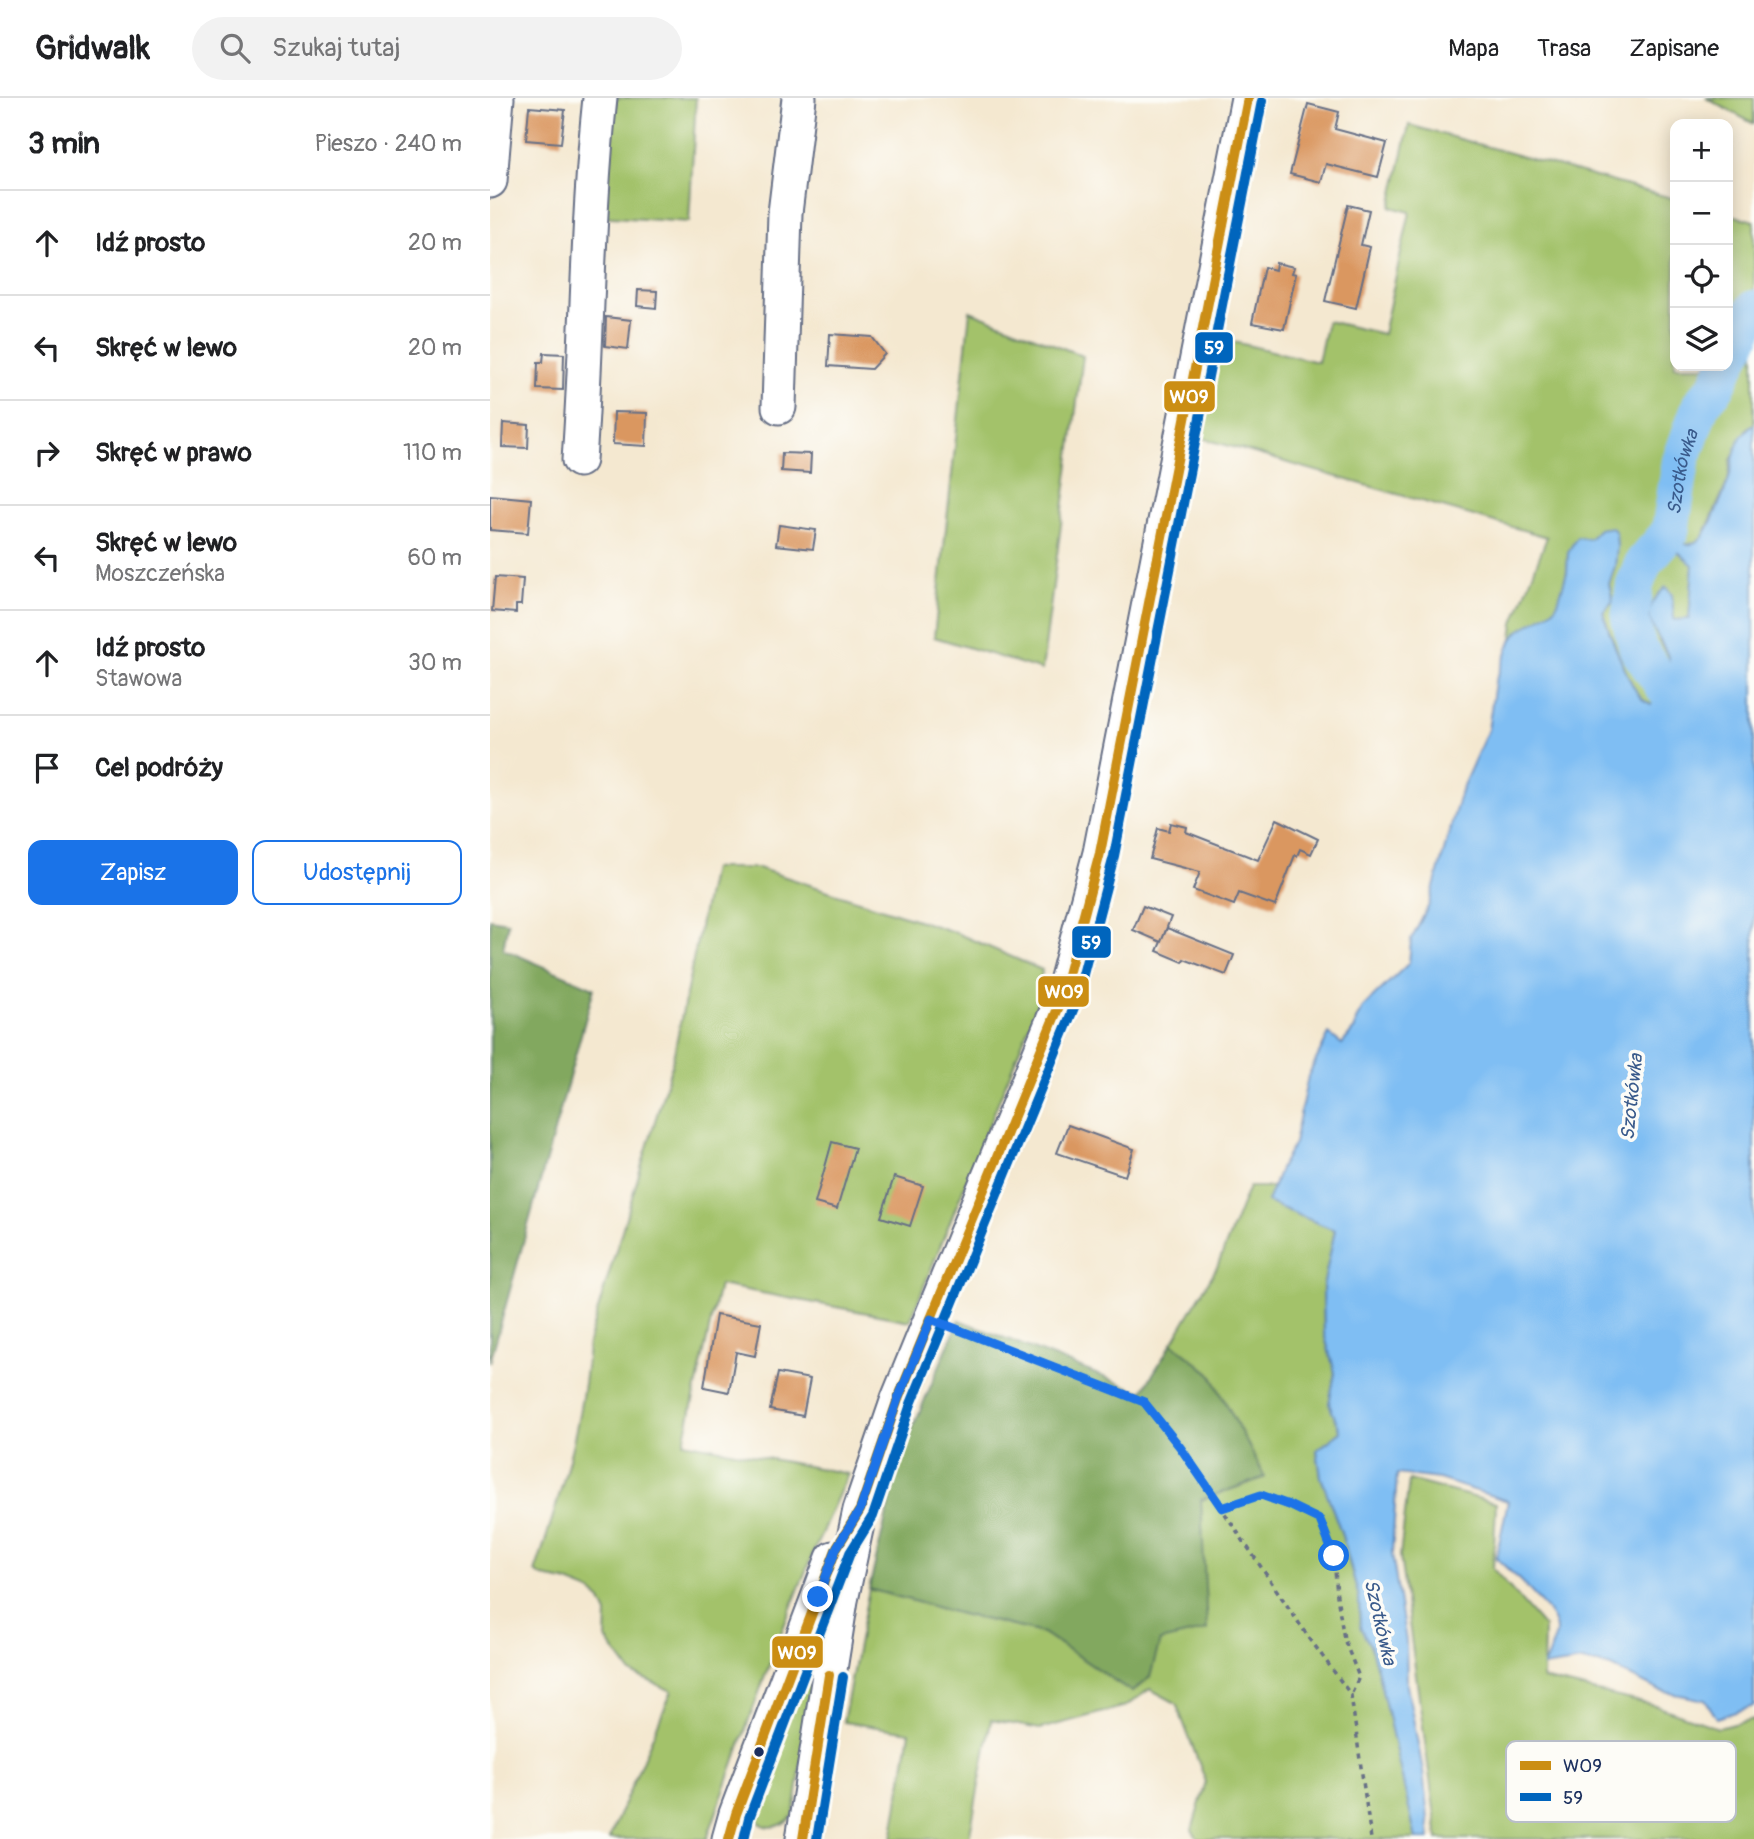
<!DOCTYPE html>
<html lang="pl">
<meta charset="utf-8">
<style>
:root{--surface:#fff;--page:#f2f2f2;--text:#202124;--muted:#757577;--line:#e0e0e0;--accent:#1a73e8}
body{margin:0;font-family:Pangolin,sans-serif;background:var(--page);color:var(--text)}
.controls{position:absolute;right:21px;top:21px;display:grid;overflow:hidden;border-radius:14px;box-shadow:0 4px 18px #0003}
.controls button{width:63px;height:63px;display:grid;place-items:center;padding:0;border:0;border-bottom:2px solid var(--line);background:var(--surface);color:var(--text);font:35px sans-serif}
.stop{position:absolute;width:21px;height:21px;margin:-16px;border:5px solid #1a73e8;border-radius:50%;background:#fff}
.stop.end{background:#1a73e8;border-color:#fff;box-shadow:0 2px 7px #0008}
.list{margin:0;padding:0;list-style:none}
h2{display:flex;justify-content:space-between;align-items:center;height:91px;margin:0;padding:0 28px;font-size:30px}
h2 small{font-size:23px;font-weight:400;color:var(--muted)}
.list li{display:grid;grid-template-columns:46px 1fr auto;gap:21px;align-items:center;box-sizing:border-box;height:105px;padding:0 28px;border-top:2px solid var(--line)}
.list b{display:block;font-size:26px;white-space:nowrap}
.list p{margin:0;font-size:23px;white-space:nowrap;color:var(--muted)}
.list em{font-size:23px;font-style:normal;color:var(--muted)}
.actions{display:flex;gap:14px;padding:21px 28px}
.actions a{flex:1;padding:16px 0;border:2px solid var(--accent);border-radius:14px;text-align:center;font-size:24px;color:var(--accent)}
.actions .main{background:var(--accent);color:#fff}
.icon{flex:none;width:38px;height:38px;fill:none;stroke:currentColor;stroke-width:2;stroke-linecap:round;stroke-linejoin:round}
.map{position:relative;flex:none;width:1264px;height:1741px;overflow:hidden}
header{display:flex;align-items:center;gap:42px;box-sizing:border-box;height:98px;padding:0 35px;background:var(--surface);border-bottom:2px solid var(--line)}
header strong{font-size:33px}
nav{display:flex;gap:38px;margin-inline-start:auto;font-size:24px}
.search{width:490px;height:63px;background:var(--page);display:flex;align-items:center;gap:18px;box-sizing:border-box;padding:0 24px;border-radius:38px;color:var(--muted);font-size:26px}
main{display:flex}
aside{flex:1;background:var(--surface)}
.map>svg:first-child{display:block}
.green{fill:#a3c26a;stroke:#5f7864;stroke-width:2}
.forest{fill:#82a85e;stroke:#4e6c5e;stroke-width:2}
.water{fill:#7fbef3;stroke:#4d76a8;stroke-width:2}
.lines{fill:none;stroke-linecap:round;stroke-linejoin:round}
.river{stroke:#7fbef3;stroke-width:38}
.building{fill:#da9761}
.minor-casing{stroke:#677086;stroke-width:37}
.path{stroke:#677086;stroke-width:3.5;stroke-dasharray:5 5;stroke-linecap:butt}
.minor{stroke:#fff;stroke-width:33}
.bus-1-casing{stroke:#fdfcf7;stroke-width:16}
.bus-2-casing{stroke:#fdfcf7;stroke-width:16}
.bus-1{stroke:#cb8e13;stroke-width:10}
.bus-2{stroke:#0065bd;stroke-width:10}
.route{stroke:#1a73e8;stroke-width:9}
.bus-dot{fill:#1b2f5e;stroke:#fdfcf7;stroke-width:2.5}
.labels{text-anchor:middle;stroke-width:7;stroke-linejoin:round;paint-order:stroke}
.water-label{font-size:19px;font-style:italic;fill:#395a8b;stroke:#fdfcf7}
.key{fill:#fdfcf7;stroke:#b9bec9;stroke-width:2}
.key-label{font-size:19px;fill:#1b2f5e}
.line-badge{stroke:#fdfcf7;stroke-width:2.5}
.badge-label{font-size:19px;text-anchor:middle;font-weight:bold;fill:#fff}
</style>
<header>
<strong>Gridwalk</strong>
<div class="search"><svg class="icon" aria-label="search" viewBox="0 0 24 24"><circle cx="10" cy="10" r="6"/><path d="M15 15l6 6"/></svg>Szukaj tutaj</div>
<nav><a>Mapa</a><a>Trasa</a><a>Zapisane</a></nav>
</header>
<main>
<aside>
<h2>3 min<small>Pieszo · 240 m</small></h2>
<ul class="list">
<li><svg class="icon" aria-label="ahead" viewBox="0 0 24 24"><path d="M12 20V5M6 11l6-6 6 6"/></svg><div><b>Idź prosto</b></div><em>20 m</em></li>
<li><svg class="icon" aria-label="left" viewBox="0 0 24 24"><path d="M17 20v-9H6M10 6l-5 5 5 5"/></svg><div><b>Skręć w lewo</b></div><em>20 m</em></li>
<li><svg class="icon" aria-label="right" viewBox="0 0 24 24"><path d="M7 20v-9h11M14 6l5 5-5 5"/></svg><div><b>Skręć w prawo</b></div><em>110 m</em></li>
<li><svg class="icon" aria-label="left" viewBox="0 0 24 24"><path d="M17 20v-9H6M10 6l-5 5 5 5"/></svg><div><b>Skręć w lewo</b><p>Moszczeńska</p></div><em>60 m</em></li>
<li><svg class="icon" aria-label="ahead" viewBox="0 0 24 24"><path d="M12 20V5M6 11l6-6 6 6"/></svg><div><b>Idź prosto</b><p>Stawowa</p></div><em>30 m</em></li>
<li><svg class="icon" aria-label="arrive" viewBox="0 0 24 24"><path d="M6 21V4h12l-3 4 3 4H6"/></svg><div><b>Cel podróży</b></div></li>
</ul>
<div class="actions"><a class="main">Zapisz</a><a>Udostępnij</a></div>
</aside>
<div class="map">
<svg width="1264" height="1741" viewBox="0 0 1264 1741">
<rect width="100%" height="100%" fill="#fdfcf7"/>
<filter id="ink" filterUnits="userSpaceOnUse"><feTurbulence type="fractalNoise" baseFrequency=".0143" numOctaves="2"/><feDisplacementMap in="SourceGraphic" scale="14" xChannelSelector="R" yChannelSelector="G"/><feConvolveMatrix kernelMatrix="1 2 1 2 8 2 1 2 1" color-interpolation-filters="sRGB"/></filter>
<filter id="wash" filterUnits="userSpaceOnUse"><feTurbulence type="fractalNoise" baseFrequency=".00686" numOctaves="4" result="noise"/><feDisplacementMap in="SourceGraphic" scale="28" xChannelSelector="R" yChannelSelector="G"/><feGaussianBlur stdDeviation="1.57" result="paint"/><feColorMatrix in="noise" values="0 0 0 0 0 0 0 0 0 0 0 0 0 0 0 0 0 1.4 0 .05"/><feComposite in="paint" operator="in"/></filter>
<g filter="url(#wash)">
<rect width="100%" height="100%" fill="#f4e8d0"/>
<path class="green" d="M 118,0 L 206,0 L 199,124 L 107,118 Z
M 1216,0 L 1264,0 L 1264,26 Z
M 919,27 L 1185,101 L 1185,268 L 1238,268 L 1238,116 L 1264,123 L 1264,326 L 1257,330 L 1241,362 L 1238,383 L 1212,441 L 1198,447 L 1203,467 L 1199,521 L 1184,522 L 1182,497 L 1169,543 L 1178,558 L 1182,600 L 1172,611 C 1166,608 1156,605 1152,601 C 1139,587 1118,532 1113,513 L 1123,503 L 1119,486 L 1125,468 L 1126,435 L 1109,432 L 1099,441 L 1078,454 C 1077,473 1077,497 1063,512 C 1052,524 1034,529 1022,541 L 1024,525 L 1057,439 L 708,339 L 723,239 L 828,264 L 837,223 L 893,236 L 920,114 L 901,109 Z
M 480,213 L 593,258 L 552,572 L 444,539 Z
M 222,770 L 268,770 L 464,834 L 552,872 L 549,903 L 420,1223 L 229,1187 L 194,1344 L 358,1376 C 303,1494 260,1618 217,1741 L 119,1741 L 182,1593 L 141,1575 L 116,1541 L 117,1516 L 110,1501 L 100,1493 L 75,1483 L 53,1479 L 45,1474 C 69,1403 94,1320 98,1245 L 181,970 Z
M 759,1089 L 783,1089 L 777,1104 L 845,1132 L 833,1189 L 834,1235 L 845,1275 L 839,1306 L 851,1334 L 827,1352 L 831,1379 L 851,1434 L 869,1499 L 870,1529 L 880,1547 L 888,1574 L 926,1741 L 708,1741 L 702,1732 L 716,1684 L 686,1605 L 660,1591 L 636,1608 L 550,1631 L 501,1622 L 479,1741 L 402,1741 L 420,1634 L 353,1624 L 379,1491 L 471,1516 L 553,1535 L 642,1594 L 660,1579 L 669,1543 L 716,1532 L 711,1402 L 774,1380 L 720,1275 L 682,1245 L 727,1169 Z
M 919,1382 L 1006,1405 L 1003,1471 L 1054,1529 L 1053,1581 L 1166,1608 L 1228,1630 L 1264,1621 L 1264,1741 L 948,1741 L 910,1458 Z
M 316,1574 L 322,1586 L 304,1717 C 286,1735 267,1733 260,1707 Z"/>
<path class="forest" d="M 0,821 L 18,824 L 13,851 L 104,890 L 0,1264 Z
M 469,1222 L 652,1294 L 682,1245 L 720,1275 L 775,1379 L 711,1402 L 717,1532 L 670,1543 L 660,1579 L 642,1594 L 553,1535 L 471,1516 L 379,1491 L 411,1357 Z"/>
<path class="water" d="M 1264,326 L 1264,1608 L 1227,1620 L 1215,1602 L 1170,1593 L 1122,1569 L 1092,1563 L 1053,1569 C 1057,1559 1066,1543 1066,1532 C 1065,1513 1021,1474 1006,1460 L 1018,1403 L 949,1381 L 907,1376 L 902,1456 L 916,1543 L 917,1588 L 933,1673 L 940,1741 L 926,1741 L 888,1574 L 880,1547 L 870,1529 L 869,1499 L 851,1434 L 831,1379 L 827,1352 L 851,1334 L 839,1306 L 845,1275 L 834,1235 L 833,1189 L 845,1132 L 777,1104 L 790,1071 L 804,1045 L 818,978 L 839,936 L 852,946 L 865,930 L 866,922 L 874,908 L 919,865 L 921,842 L 939,807 L 971,692 L 998,632 L 1005,584 L 1022,541 L 1029,533 L 1063,512 L 1068,504 L 1077,474 L 1078,454 L 1087,439 L 1099,441 L 1109,431 L 1122,429 L 1126,435 L 1127,449 L 1125,468 L 1119,486 L 1123,503 L 1113,514 C 1118,532 1139,588 1152,601 C 1157,605 1166,608 1172,611 L 1182,600 C 1181,587 1182,568 1177,556 C 1164,527 1145,516 1176,489 L 1182,497 L 1184,522 L 1199,521 L 1203,467 L 1186,452 L 1189,443 L 1198,447 C 1203,445 1210,443 1212,440 C 1219,432 1234,395 1238,384 C 1244,364 1243,339 1264,326 Z"/>
<g class="lines">
<g class="river">
<path d="M 1238,265 L 1264,211"/>
<path id="s1" d="M 1176,653 L 1182,600 L 1148,551 L 1140,520 L 1145,486 L 1154,464 L 1180,434 L 1191,363 L 1211,306 L 1226,289 L 1236,268"/>
</g>
</g>
<g id="blocks">
<path class="building" d="M 818,6 L 849,14 L 845,31 L 897,45 L 888,79 L 836,66 L 831,84 L 800,76 Z
M 39,9 L 75,12 L 71,45 L 36,42 Z
M 858,107 L 879,112 L 871,147 L 880,149 L 866,210 L 835,203 Z
M 786,165 L 804,169 L 802,175 L 806,176 L 794,231 L 762,225 L 774,169 L 785,172 Z
M 148,192 L 167,193 L 166,210 L 147,208 Z
M 116,219 L 141,222 L 138,251 L 115,248 Z
M 340,236 L 382,239 L 395,256 L 381,271 L 338,268 Z
M 54,255 L 74,256 L 73,292 L 47,291 L 48,264 L 53,264 Z
M 124,314 L 157,315 L 156,348 L 123,346 Z
M 13,325 L 39,327 L 38,350 L 12,349 Z
M 292,355 L 321,356 L 320,375 L 291,373 Z
M 0,397 L 41,401 L 38,435 L 0,432 Z
M 289,427 L 326,432 L 323,451 L 286,447 Z
M 5,479 L 33,481 L 31,507 L 26,507 L 26,515 L 2,513 Z
M 787,721 L 828,741 L 821,756 L 810,751 L 807,758 L 805,757 L 785,808 L 749,795 L 744,807 L 703,792 L 710,774 L 660,761 L 668,730 L 679,733 L 681,725 L 697,729 L 696,734 L 768,762 Z
M 653,808 L 681,819 L 671,844 L 643,832 Z
M 677,830 L 744,857 L 736,877 L 694,861 L 693,864 L 667,853 Z
M 578,1027 L 644,1051 L 635,1078 L 567,1055 Z
M 342,1044 L 365,1050 L 347,1111 L 325,1105 Z
M 404,1079 L 433,1088 L 420,1128 L 391,1119 Z
M 226,1217 L 271,1225 L 265,1258 L 246,1254 L 239,1294 L 214,1289 Z
M 288,1275 L 320,1281 L 313,1318 L 280,1312 Z"/>
</g>
</g>
<g filter="url(#ink)">
<use href="#blocks" fill-opacity="0" stroke="#677086" stroke-width="2"/>
<g class="lines">
<g class="minor-casing">
<path id="minor" d="M 0,83 L 7,0
M 289,309 L 295,115 L 309,0
M 89,362 C 98,241 97,120 110,0
M 239,1741 L 246,1716 L 343,1460
M 313,1741 L 351,1502 L 370,1412 L 408,1301 L 571,903 L 610,755 L 758,0"/>
</g>
<path class="path" d="M 466,1230 L 654,1304 L 690,1349 L 817,1537 L 861,1597 L 881,1741
M 732,1410 L 771,1397 L 799,1407 L 829,1422 L 844,1458 L 847,1498 L 854,1541 L 869,1579 L 861,1597"/>
<use href="#minor" class="minor"/>
<g class="bus-1-casing">
<path id="bus-1" d="M 239,1741 L 246,1716 L 347,1449 L 370,1412 L 408,1301 L 571,903 L 610,755 L 758,0
M 313,1741 L 339,1577"/>
</g>
<g class="bus-2-casing">
<path id="bus-2" d="M 254,1741 L 259,1720 L 360,1455 L 383,1418 L 421,1306 L 585,907 L 624,758 L 772,3
M 327,1741 L 353,1579"/>
</g>
<use href="#bus-1" class="bus-1"/>
<use href="#bus-2" class="bus-2"/>
</g>
</g>
<g class="lines" filter="url(#ink)">
<path class="route" d="M 328,1499 L 347,1449 L 370,1412 L 408,1301 L 441,1221 L 654,1304 L 690,1349 L 732,1410 L 771,1397 L 799,1407 L 830,1422 L 844,1458"/>
</g>
<circle class="bus-dot" cx="269" cy="1654" r="6"/>
<g class="labels">
<g class="water-label">
<text dy="7" stroke="none"><textPath href="#s1" startOffset="304">Szotkówka</textPath></text>
<text transform="translate(1141 999) rotate(-84)" y="7">Szotkówka</text>
<text transform="translate(891 1524) rotate(77)" y="7">Szotkówka</text>
</g>
</g>
<rect x="1016" y="1643" width="230" height="81" rx="10" class="key"/>
<rect x="1030" y="1663" width="31" height="9" fill="#cb8e13"/>
<rect x="1030" y="1695" width="31" height="8" fill="#0065bd"/>
<g class="key-label">
<text x="1073" y="1674">W09</text>
<text x="1073" y="1706">59</text>
</g>
<g class="line-badge">
<rect x="704" y="233" width="40" height="33" rx="7" fill="#0065bd"/>
<rect x="673" y="282" width="53" height="33" rx="7" fill="#cb8e13"/>
<rect x="581" y="827" width="41" height="34" rx="7" fill="#0065bd"/>
<rect x="547" y="877" width="53" height="33" rx="7" fill="#cb8e13"/>
<rect x="281" y="1537" width="53" height="34" rx="7" fill="#cb8e13"/>
</g>
<g class="badge-label">
<text x="724" y="256">59</text>
<text x="699" y="305">W09</text>
<text x="601" y="851">59</text>
<text x="574" y="900">W09</text>
<text x="307" y="1561">W09</text>
</g>
</svg>
<div class="controls">
<button>+</button>
<button>−</button>
<button><svg class="icon" aria-label="locate" viewBox="0 0 24 24"><circle cx="12" cy="12" r="6"/><path d="M12 2v4M12 18v4M2 12h4M18 12h4"/></svg></button>
<button><svg class="icon" aria-label="layers" viewBox="0 0 24 24"><path d="M12 4l9 5-9 5-9-5zM3 14l9 5 9-5"/></svg></button>
</div>
<div class="stop" style="left:844px;top:1458px"></div>
<div class="stop end" style="left:328px;top:1499px"></div>
</div>
</main>
